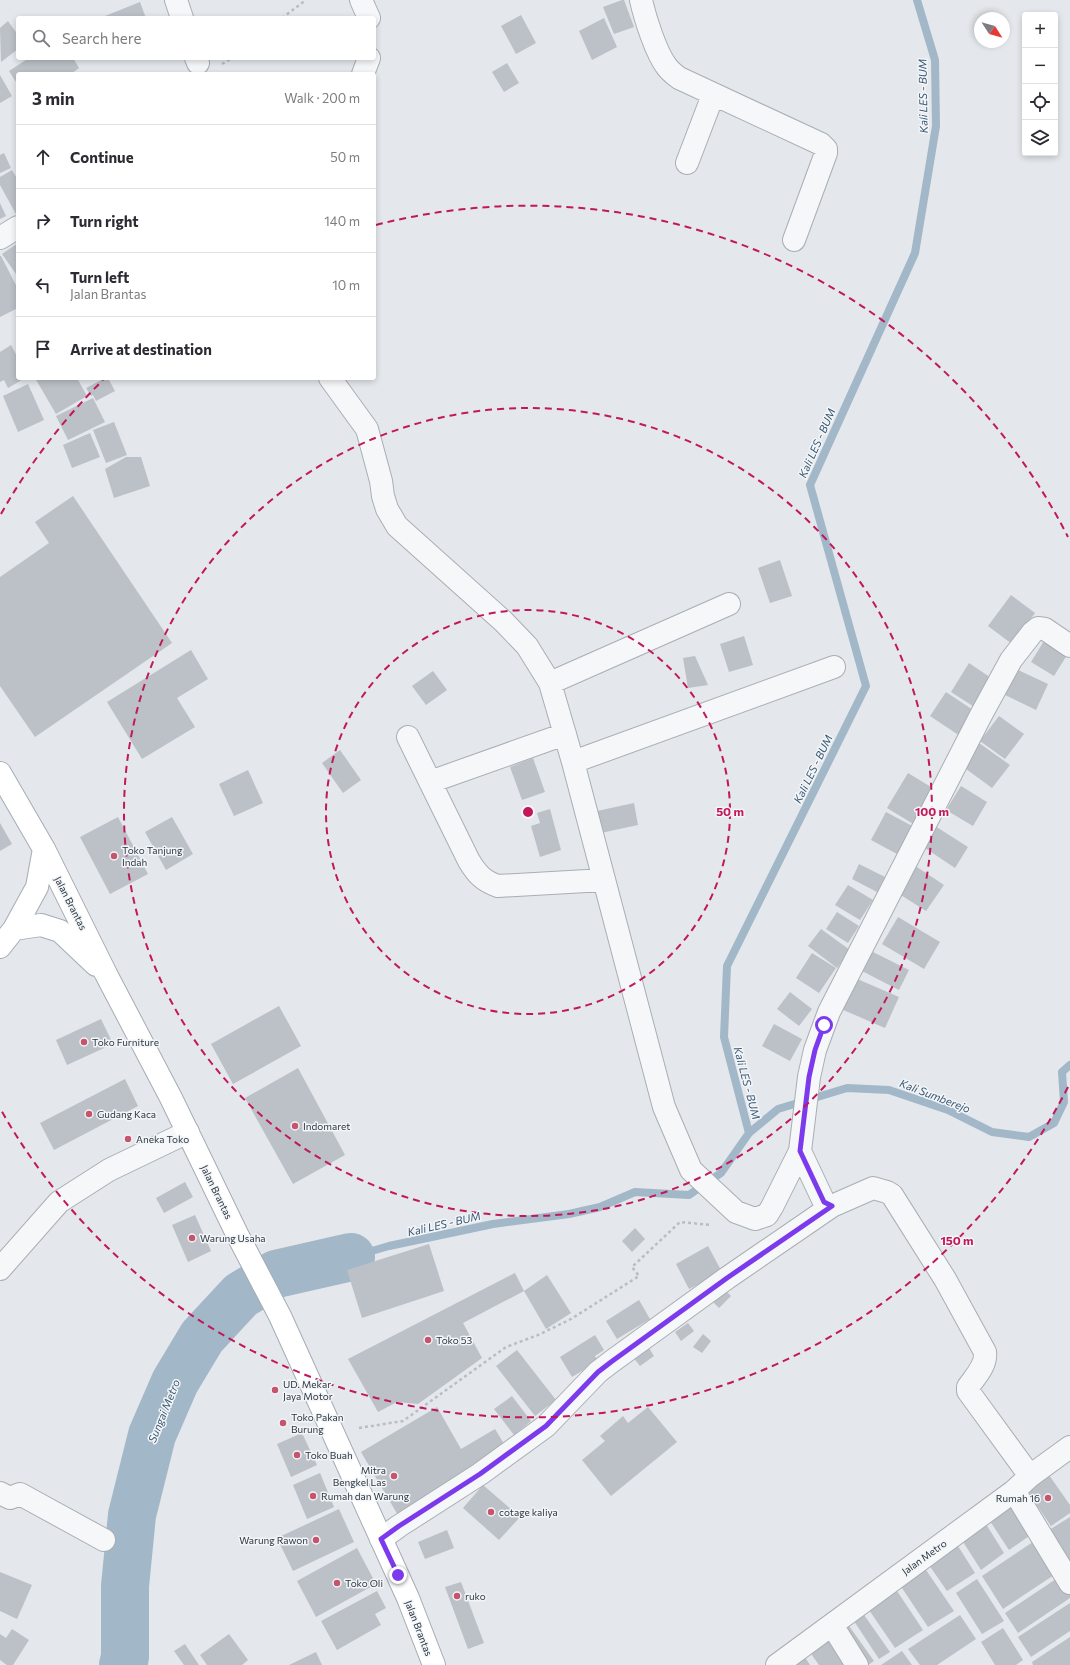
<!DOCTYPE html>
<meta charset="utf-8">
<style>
:root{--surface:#fff;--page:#f2f2f3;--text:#2b2b33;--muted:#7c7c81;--line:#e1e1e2}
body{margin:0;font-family:Commissioner,sans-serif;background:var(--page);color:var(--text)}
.controls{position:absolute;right:12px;top:12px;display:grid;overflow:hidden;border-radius:4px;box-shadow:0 2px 6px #0003}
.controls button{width:36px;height:36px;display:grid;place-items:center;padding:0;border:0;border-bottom:1px solid var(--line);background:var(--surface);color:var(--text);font:20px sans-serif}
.compass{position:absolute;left:974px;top:12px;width:36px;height:36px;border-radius:50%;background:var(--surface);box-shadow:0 2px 6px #0003;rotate:126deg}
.stop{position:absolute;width:12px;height:12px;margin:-9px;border:3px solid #7c3aed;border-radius:50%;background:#fff}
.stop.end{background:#7c3aed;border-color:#fff;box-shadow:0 1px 4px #0008}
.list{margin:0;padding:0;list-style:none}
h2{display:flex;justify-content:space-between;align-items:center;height:52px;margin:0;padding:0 16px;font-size:17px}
h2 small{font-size:13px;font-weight:400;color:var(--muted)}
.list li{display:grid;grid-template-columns:26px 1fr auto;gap:12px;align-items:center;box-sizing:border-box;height:64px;padding:0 16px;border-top:1px solid var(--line)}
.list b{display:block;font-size:15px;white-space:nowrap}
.list p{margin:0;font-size:13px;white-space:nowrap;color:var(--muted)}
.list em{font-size:13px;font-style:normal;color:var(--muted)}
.icon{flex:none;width:22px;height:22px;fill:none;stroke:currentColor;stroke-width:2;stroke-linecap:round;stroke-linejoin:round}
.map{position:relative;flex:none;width:1070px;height:1665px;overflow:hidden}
.search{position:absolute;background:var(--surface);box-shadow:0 2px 6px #0003;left:16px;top:16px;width:360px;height:44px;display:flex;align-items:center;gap:10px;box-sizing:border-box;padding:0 14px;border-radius:4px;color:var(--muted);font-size:15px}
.panel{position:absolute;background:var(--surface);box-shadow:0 2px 6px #0003;left:16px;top:72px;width:360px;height:308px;border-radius:4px}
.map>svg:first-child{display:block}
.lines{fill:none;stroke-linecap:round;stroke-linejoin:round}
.stream{stroke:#a2b7c7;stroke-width:8}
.river{stroke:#a2b7c7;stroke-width:48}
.building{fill:#bbc1c7}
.street-casing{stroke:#a9aeb5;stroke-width:24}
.primary-casing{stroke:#a4acb5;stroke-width:24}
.path{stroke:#babdc2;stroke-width:2.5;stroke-dasharray:3 3;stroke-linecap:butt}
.street{stroke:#f6f7f9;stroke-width:22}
.primary{stroke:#fff;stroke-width:22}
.route{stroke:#7c3aed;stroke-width:5}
.ring{fill:none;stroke:#c2185b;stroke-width:2;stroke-dasharray:7 5}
.poi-dot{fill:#c5546d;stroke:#f3f6f8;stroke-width:1.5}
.labels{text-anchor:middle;stroke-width:3;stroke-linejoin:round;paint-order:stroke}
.poi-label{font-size:10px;fill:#2d3642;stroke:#f3f6f8;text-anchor:start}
.street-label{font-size:10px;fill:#2d3642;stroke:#f3f6f8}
.water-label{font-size:11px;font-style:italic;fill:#3a5773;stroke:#f3f6f8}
.centre{fill:#c2185b;stroke:#f3f6f8;stroke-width:2}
.ring-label{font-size:12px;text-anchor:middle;font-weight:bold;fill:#c2185b;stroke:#f3f6f8;stroke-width:3;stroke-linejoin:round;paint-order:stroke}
</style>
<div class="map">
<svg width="1070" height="1665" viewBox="0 0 1070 1665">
<rect width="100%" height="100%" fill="#e4e7eb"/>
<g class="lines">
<path class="stream" d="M 749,1133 L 724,1037 L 727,966 L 866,686 L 810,485 L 915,253 L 936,126 L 935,60 L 917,0
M 351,1257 L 389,1246 L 493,1224 L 569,1214 L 600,1207 L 635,1192 L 689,1195 L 721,1173 L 749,1133 L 778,1109 L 847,1088 L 889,1090 L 948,1110 L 992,1132 L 1029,1137 L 1054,1123 L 1064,1102 L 1062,1072 L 1070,1065"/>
<path class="river" d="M 123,1665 L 125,1657 L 125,1586 L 132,1515 L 152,1435 L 175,1382 L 202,1337 L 241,1295 L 276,1274 L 351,1257"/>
</g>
<path class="building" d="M 622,0 L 624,0 L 634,27 L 614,34 L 603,7 Z
M 140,2 L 146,18 L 100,18 Z
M 521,15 L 536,43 L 516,54 L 501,26 Z
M 604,18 L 617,47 L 592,60 L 579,31 Z
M 8,21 L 18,35 L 18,49 L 1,62 L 0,28 Z
M 29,58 L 73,58 L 79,68 L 71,74 L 18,74 L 18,85 L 9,71 Z
M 507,63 L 519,83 L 504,92 L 492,72 Z
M 0,75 L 12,96 L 0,103 Z
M 4,153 L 11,168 L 0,173 L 0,155 Z
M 12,170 L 18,180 L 17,216 L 0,185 L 0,177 Z
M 0,203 L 6,216 L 0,219 Z
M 18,243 L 18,277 L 2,254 Z
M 0,256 L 1,256 L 18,289 L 18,308 L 0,317 Z
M 11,345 L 18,358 L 18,378 L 25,378 L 8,388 L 4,380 L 0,382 L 0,352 Z
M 35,378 L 77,378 L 87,396 L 56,414 Z
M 105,378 L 108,378 L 115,391 L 96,401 L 93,395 L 91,396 L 86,388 Z
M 28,384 L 44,420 L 18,432 L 3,396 Z
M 93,398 L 105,422 L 68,440 L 56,416 Z
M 114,422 L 127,455 L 106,463 L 93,430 Z
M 90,433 L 100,457 L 72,468 L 63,445 Z
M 126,457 L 141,457 L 150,486 L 114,498 L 105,469 Z
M 73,496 L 172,643 L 35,737 L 0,686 L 0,577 L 49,543 L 35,522 Z
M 780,560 L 792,596 L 770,603 L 758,568 Z
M 1011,595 L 1035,613 L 1012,644 L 988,626 Z
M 744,636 L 753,665 L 729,672 L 720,644 Z
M 1044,641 L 1067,655 L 1054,676 L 1031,662 Z
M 191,650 L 208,679 L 177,698 L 195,727 L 142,759 L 107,702 Z
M 695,656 L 708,685 L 688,688 L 683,658 Z
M 969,663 L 997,682 L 979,710 L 951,692 Z
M 1016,669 L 1048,684 L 1036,710 L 1003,694 Z
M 433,671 L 447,690 L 426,705 L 412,686 Z
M 946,692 L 976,712 L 960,736 L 930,716 Z
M 999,716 L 1024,734 L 1005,759 L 980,741 Z
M 979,743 L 1010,765 L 992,788 L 962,766 Z
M 340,750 L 361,780 L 343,793 L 322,763 Z
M 533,758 L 545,792 L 522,800 L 510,767 Z
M 248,770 L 263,803 L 234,816 L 219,784 Z
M 908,773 L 936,790 L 915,825 L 887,808 Z
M 961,786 L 987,802 L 973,826 L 946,810 Z
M 634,803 L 638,825 L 601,833 L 597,811 Z
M 550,809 L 561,850 L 540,857 L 531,826 L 540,823 L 537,813 Z
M 886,812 L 914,827 L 899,855 L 871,840 Z
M 118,817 L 148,874 L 110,894 L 80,837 Z
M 172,817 L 193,854 L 166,870 L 145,832 Z
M 0,823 L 12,844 L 0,851 Z
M 935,826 L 968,847 L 955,868 L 922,846 Z
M 911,863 L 944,885 L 926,911 L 893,890 Z
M 859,864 L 885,877 L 877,892 L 852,879 Z
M 848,885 L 873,900 L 860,920 L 835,905 Z
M 837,912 L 859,926 L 848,943 L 826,929 Z
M 898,917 L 940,942 L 924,969 L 882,944 Z
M 821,929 L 850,950 L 837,968 L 808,946 Z
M 871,951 L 909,970 L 899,990 L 860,970 Z
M 812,953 L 836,968 L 819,993 L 796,978 Z
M 855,978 L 899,997 L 885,1028 L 841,1009 Z
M 790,992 L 812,1009 L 799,1026 L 777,1009 Z
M 279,1006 L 301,1046 L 233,1084 L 211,1044 Z
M 101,1019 L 113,1044 L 67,1065 L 56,1040 Z
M 774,1024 L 802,1039 L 790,1061 L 762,1046 Z
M 298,1068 L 345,1155 L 293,1184 L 245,1098 Z
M 125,1079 L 138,1106 L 54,1150 L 40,1123 Z
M 185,1182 L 193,1197 L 164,1213 L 156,1198 Z
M 195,1215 L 211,1251 L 188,1262 L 172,1225 Z
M 635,1228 L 645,1239 L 632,1252 L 622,1241 Z
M 429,1244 L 444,1291 L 362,1318 L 347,1270 Z
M 708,1246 L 722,1272 L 689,1289 L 676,1264 Z
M 515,1273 L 524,1291 L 463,1323 L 482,1358 L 418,1404 L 397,1402 L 378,1412 L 348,1359 Z
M 547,1275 L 571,1313 L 546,1329 L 524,1291 Z
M 723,1288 L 731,1296 L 719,1308 L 711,1300 Z
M 639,1300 L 650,1319 L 617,1339 L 606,1321 Z
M 688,1323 L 694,1331 L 681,1341 L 675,1332 Z
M 703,1334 L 711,1341 L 702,1353 L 693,1347 Z
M 595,1335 L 604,1350 L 595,1356 L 598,1361 L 572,1377 L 560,1357 Z
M 647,1345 L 654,1356 L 640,1366 L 632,1356 Z
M 517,1350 L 556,1400 L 535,1416 L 496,1366 Z
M 512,1396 L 531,1421 L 514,1435 L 494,1409 Z
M 437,1407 L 461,1449 L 495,1429 L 509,1452 L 399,1517 L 361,1452 Z
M 648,1407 L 677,1442 L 611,1496 L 582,1460 L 605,1441 L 600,1436 L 623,1416 L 628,1423 Z
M 302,1433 L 317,1465 L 291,1477 L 277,1444 Z
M 320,1473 L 334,1507 L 307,1519 L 293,1485 Z
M 1049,1475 L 1070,1505 L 1070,1513 L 1051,1526 L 1027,1491 Z
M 483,1485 L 520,1517 L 499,1540 L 463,1508 Z
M 1012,1501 L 1032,1534 L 1009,1550 L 988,1518 Z
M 339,1509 L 354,1542 L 293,1571 L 277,1538 Z
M 1070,1517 L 1070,1564 L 1049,1530 Z
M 984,1521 L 1004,1553 L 981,1570 L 960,1537 Z
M 447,1530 L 454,1548 L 425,1559 L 418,1542 Z
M 1036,1540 L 1057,1573 L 1003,1609 L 982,1576 Z
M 958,1546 L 975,1573 L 947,1591 L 929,1565 Z
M 357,1548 L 376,1584 L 316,1617 L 297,1581 Z
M 924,1567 L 954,1611 L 928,1627 L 900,1585 Z
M 0,1572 L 32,1585 L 17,1619 L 0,1611 Z
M 1059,1577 L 1070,1595 L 1070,1598 L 1018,1633 L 1005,1613 Z
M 977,1579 L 1004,1621 L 982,1634 L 956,1593 Z
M 461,1582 L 484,1643 L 468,1649 L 445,1587 Z
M 895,1588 L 923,1630 L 895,1648 L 867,1607 Z
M 377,1591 L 386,1608 L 375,1614 L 381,1625 L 337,1650 L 321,1621 Z
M 1070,1603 L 1070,1631 L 1031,1657 L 1018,1637 Z
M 862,1612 L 890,1652 L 879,1659 L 852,1618 Z
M 960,1615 L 976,1639 L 937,1665 L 920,1665 L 908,1649 Z
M 847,1623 L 874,1661 L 868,1665 L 837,1630 Z
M 1003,1628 L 1023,1660 L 1016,1665 L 995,1665 L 981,1642 Z
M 12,1629 L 29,1640 L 13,1665 L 7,1665 L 0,1660 L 0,1634 L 6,1638 Z
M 229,1634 L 248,1660 L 242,1665 L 207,1665 L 200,1655 Z
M 834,1634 L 854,1665 L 819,1665 L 809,1651 Z
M 1070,1637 L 1070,1665 L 1033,1665 L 1032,1662 Z
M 185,1644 L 199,1665 L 184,1665 L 174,1651 Z
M 902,1651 L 912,1665 L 881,1665 Z
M 316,1652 L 322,1665 L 289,1665 Z
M 803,1654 L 810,1665 L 788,1665 Z"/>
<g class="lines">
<g class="street-casing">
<path id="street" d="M 176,0 L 182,18
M 361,0 L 369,18
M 641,0 C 645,18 656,53 667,67 C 670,71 675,75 679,78 L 821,144 L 826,149 L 826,153 L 794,240
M 196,58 L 198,63
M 363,74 L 369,58
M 687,163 L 713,95
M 0,238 L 18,227
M 330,378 L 367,429 L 381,481 L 383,496 L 387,509 L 397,526 L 503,621 L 527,646 L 550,683 L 573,762 L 664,1107 L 691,1170 L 736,1212 L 755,1219 L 767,1215 L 772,1207 L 800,1151 L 809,1077 L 815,1050 L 829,1012 L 981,715 L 1011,660 L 1032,633 L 1038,628 L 1045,629 L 1070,646
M 550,683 L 729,604
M 408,737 L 469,861 C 477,874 483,881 498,886 L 604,880
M 573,762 L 834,667
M 430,782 L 565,734
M 800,1151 L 824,1202 L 832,1206 L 873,1188 L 887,1192 L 892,1195 L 945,1279 L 985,1352 C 987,1365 975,1377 968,1387 L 968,1391 L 1030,1476
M 0,1269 L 59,1202 L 109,1170 L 188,1132
M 1014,1491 L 1070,1583
M 0,1493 L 10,1498 L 20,1494 L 104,1540
M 381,1539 L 399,1526 L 480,1474 L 546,1426 L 598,1372 L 611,1362 L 727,1278 L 832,1206
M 832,1625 L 857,1665
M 777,1665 L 1014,1491 L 1030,1476 L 1070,1447"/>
</g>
<g class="primary-casing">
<path id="primary" d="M 0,773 L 44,849 L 106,974 L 171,1098 L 237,1234 L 280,1316 L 408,1598 L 434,1665
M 14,929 L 41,925 L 60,931 L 96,965
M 0,947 L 14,929 L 37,887 L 44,849"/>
</g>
<path class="path" d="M 282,18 L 306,0
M 222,64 L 232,58
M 359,1428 L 403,1421 L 506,1347 L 538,1335 L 571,1319 L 639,1276 L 632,1267 L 680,1222 L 711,1225"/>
<use href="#street" class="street"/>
<use href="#primary" class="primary"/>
</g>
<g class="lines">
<path class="route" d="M 398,1575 L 381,1539 L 399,1526 L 480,1474 L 546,1426 L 598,1372 L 611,1362 L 727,1278 L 832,1206 L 824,1202 L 800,1151 L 809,1077 L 815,1050 L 824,1025"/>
</g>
<g class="ring">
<circle cx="528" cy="812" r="202"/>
<circle cx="528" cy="812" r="404"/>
<path d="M1068 1087A606 606 0 0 1 1 1110M1 514A606 606 0 0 1 103 380M376 225A606 606 0 0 1 1068 537"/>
</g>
<g class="poi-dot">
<circle cx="114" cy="856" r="4"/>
<circle cx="84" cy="1042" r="4"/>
<circle cx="89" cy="1114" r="4"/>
<circle cx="295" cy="1126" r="4"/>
<circle cx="128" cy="1139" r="4"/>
<circle cx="192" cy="1238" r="4"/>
<circle cx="428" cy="1340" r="4"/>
<circle cx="275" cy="1390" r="4"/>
<circle cx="283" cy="1423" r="4"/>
<circle cx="297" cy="1455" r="4"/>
<circle cx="394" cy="1476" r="4"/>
<circle cx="313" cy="1496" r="4"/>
<circle cx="1048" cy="1498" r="4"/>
<circle cx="491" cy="1512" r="4"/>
<circle cx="316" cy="1540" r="4"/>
<circle cx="337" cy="1583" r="4"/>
<circle cx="457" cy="1596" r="4"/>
</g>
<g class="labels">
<g class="poi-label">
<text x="122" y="854">Toko Tanjung<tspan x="122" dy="12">Indah</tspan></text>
<text x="92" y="1046">Toko Furniture</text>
<text x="97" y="1118">Gudang Kaca</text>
<text x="303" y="1130">Indomaret</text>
<text x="136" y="1143">Aneka Toko</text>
<text x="200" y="1242">Warung Usaha</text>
<text x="436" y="1344">Toko 53</text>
<text x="283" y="1388">UD. Mekar<tspan x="283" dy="12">Jaya Motor</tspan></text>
<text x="291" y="1421">Toko Pakan<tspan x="291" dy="12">Burung</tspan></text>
<text x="305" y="1459">Toko Buah</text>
<text x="386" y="1474" text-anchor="end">Mitra<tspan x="386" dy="12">Bengkel Las</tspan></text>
<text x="321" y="1500">Rumah dan Warung</text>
<text x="1040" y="1502" text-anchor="end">Rumah 16</text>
<text x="499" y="1516">cotage kaliya</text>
<text x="308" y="1544" text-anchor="end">Warung Rawon</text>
<text x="345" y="1587">Toko Oli</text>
<text x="465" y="1600">ruko</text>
</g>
<g class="street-label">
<text transform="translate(71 903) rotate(63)" y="4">Jalan Brantas</text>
<text transform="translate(217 1192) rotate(64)" y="4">Jalan Brantas</text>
<text transform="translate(924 1557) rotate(-36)" y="4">Jalan Metro</text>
<text transform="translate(419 1628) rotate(69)" y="4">Jalan Brantas</text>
</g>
<g class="water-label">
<text transform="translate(923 96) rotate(-91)" y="4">Kali LES - BUM</text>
<text transform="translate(817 443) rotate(-66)" y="4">Kali LES - BUM</text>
<text transform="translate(813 769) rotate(-64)" y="4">Kali LES - BUM</text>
<text transform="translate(747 1083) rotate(75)" y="4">Kali LES - BUM</text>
<text transform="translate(935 1096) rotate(21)" y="4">Kali Sumberejo</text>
<text transform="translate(444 1224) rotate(-13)" y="4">Kali LES - BUM</text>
<text transform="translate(164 1411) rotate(-68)" y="4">Sungai Metro</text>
</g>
</g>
<circle cx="528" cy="812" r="6" class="centre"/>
<g class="ring-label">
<text x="730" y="816">50 m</text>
<text x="932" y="816">100 m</text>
<text x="957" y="1245">150 m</text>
</g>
</svg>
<div class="controls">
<button>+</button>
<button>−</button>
<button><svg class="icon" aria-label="locate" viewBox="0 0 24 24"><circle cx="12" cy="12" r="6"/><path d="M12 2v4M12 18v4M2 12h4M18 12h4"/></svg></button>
<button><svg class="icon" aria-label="layers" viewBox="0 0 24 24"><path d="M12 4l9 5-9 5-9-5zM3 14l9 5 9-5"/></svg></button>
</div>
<svg class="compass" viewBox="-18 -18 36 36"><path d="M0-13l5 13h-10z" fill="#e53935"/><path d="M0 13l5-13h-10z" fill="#7c7c81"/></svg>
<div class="stop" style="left:824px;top:1025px"></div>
<div class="stop end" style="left:398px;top:1575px"></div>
<div class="search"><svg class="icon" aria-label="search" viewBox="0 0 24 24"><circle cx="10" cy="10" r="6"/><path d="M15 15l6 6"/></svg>Search here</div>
<section class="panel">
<h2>3 min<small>Walk · 200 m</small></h2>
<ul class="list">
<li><svg class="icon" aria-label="ahead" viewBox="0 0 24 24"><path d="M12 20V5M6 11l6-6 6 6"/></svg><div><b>Continue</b></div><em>50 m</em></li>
<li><svg class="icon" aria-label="right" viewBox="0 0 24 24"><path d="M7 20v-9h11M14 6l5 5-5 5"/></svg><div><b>Turn right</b></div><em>140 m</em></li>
<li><svg class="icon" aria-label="left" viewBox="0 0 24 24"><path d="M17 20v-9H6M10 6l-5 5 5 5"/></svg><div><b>Turn left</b><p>Jalan Brantas</p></div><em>10 m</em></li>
<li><svg class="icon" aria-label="arrive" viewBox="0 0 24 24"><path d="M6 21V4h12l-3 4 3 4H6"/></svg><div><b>Arrive at destination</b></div></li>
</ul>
</section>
</div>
